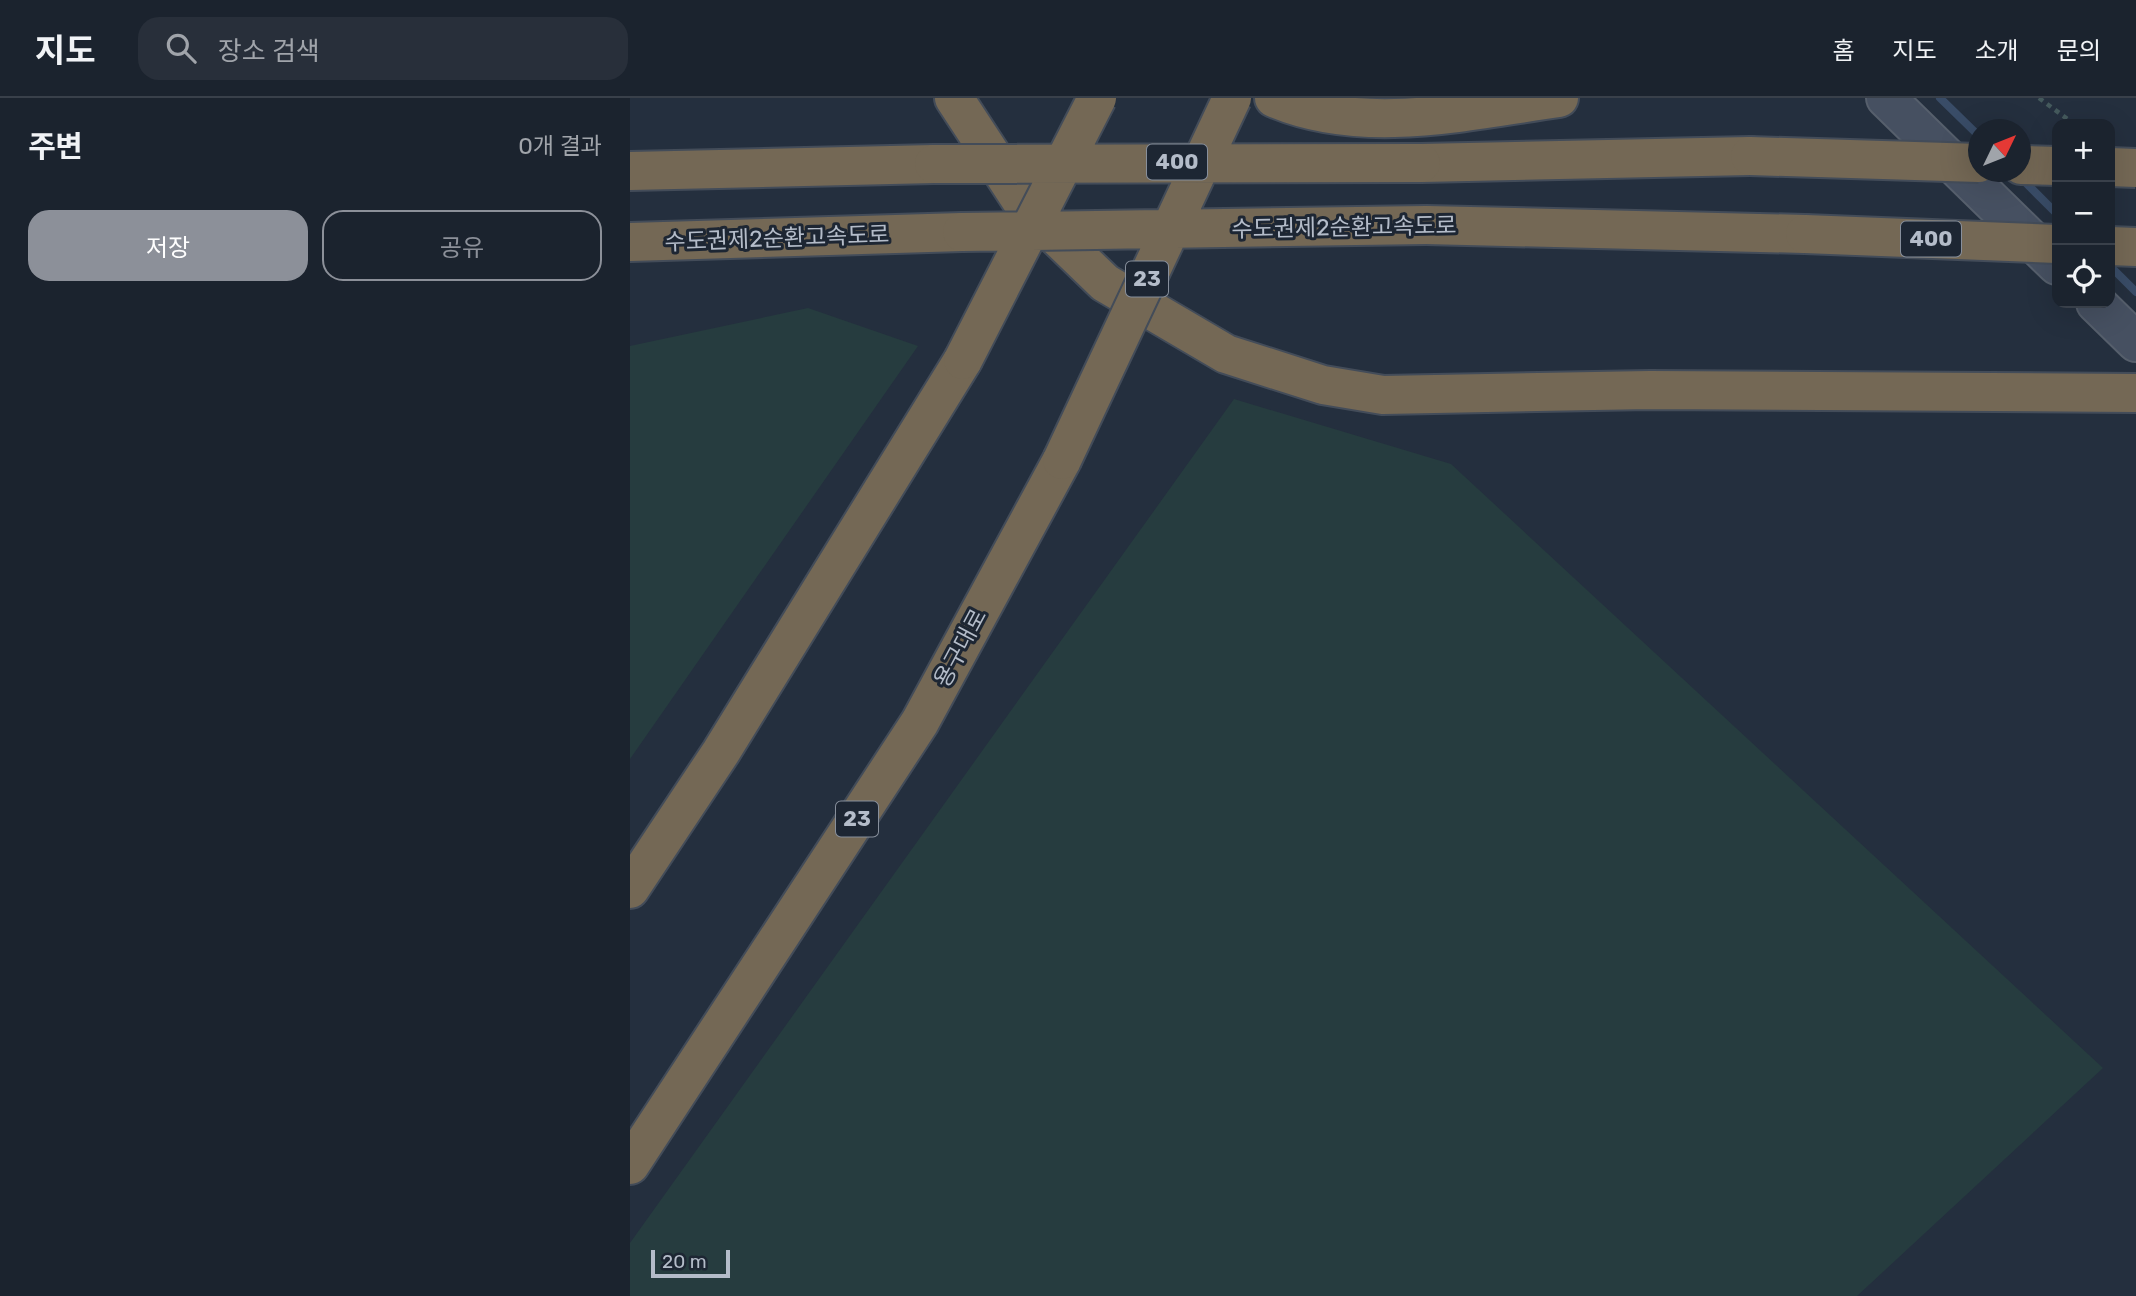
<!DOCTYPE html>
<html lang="ko">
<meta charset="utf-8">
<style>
:root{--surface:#1b232e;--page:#282f3a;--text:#f1f3f6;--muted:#a0a4aa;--line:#39404a;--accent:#8c9099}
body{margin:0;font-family:Rubik,"Noto Sans KR",sans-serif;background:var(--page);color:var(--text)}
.controls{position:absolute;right:21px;top:21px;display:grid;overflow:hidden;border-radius:14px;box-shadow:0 7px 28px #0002}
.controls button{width:63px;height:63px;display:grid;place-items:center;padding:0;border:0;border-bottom:2px solid var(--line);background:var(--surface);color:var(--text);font:35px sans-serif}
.compass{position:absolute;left:1338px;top:21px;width:63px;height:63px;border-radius:50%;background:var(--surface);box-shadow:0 7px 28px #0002;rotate:47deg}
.scale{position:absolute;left:21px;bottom:18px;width:79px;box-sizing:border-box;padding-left:7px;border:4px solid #b4bcc9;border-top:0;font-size:19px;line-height:24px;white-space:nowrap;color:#b4bcc9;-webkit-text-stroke:5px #1d2633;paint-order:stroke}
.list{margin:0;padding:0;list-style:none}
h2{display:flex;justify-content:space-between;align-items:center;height:91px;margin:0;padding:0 28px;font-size:30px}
h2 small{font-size:23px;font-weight:400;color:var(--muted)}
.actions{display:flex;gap:14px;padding:21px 28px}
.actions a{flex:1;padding:16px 0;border:2px solid var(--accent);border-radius:21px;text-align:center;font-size:24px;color:var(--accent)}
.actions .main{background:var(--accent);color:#fff}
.icon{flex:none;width:38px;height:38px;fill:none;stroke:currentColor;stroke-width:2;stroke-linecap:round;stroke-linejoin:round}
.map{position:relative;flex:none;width:1506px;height:1198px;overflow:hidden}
header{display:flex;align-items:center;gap:42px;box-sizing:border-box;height:98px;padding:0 35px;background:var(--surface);border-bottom:2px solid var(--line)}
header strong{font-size:33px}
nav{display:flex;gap:38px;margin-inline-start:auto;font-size:24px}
.search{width:490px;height:63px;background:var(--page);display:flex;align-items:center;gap:18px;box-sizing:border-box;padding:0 24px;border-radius:21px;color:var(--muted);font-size:26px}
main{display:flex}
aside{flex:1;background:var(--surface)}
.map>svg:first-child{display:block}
.green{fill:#263c3f}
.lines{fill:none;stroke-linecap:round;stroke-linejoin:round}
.stream{stroke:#394c67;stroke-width:8}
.secondary-casing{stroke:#565f6c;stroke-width:42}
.highway-casing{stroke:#434c59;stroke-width:42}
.path{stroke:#44595c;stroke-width:4.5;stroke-dasharray:5 5;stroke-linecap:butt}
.secondary{stroke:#465061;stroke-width:38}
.highway{stroke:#746855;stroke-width:38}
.highway-bridge-casing{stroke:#434c59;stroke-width:42;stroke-linecap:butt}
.highway-bridge{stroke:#746855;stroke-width:38}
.labels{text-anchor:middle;stroke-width:6;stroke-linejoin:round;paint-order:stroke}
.shield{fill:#1d2633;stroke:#878f9c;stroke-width:2}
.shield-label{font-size:21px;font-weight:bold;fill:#b4bcc9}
.street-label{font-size:23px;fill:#b4bcc9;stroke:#1d2633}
</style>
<header>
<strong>지도</strong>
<div class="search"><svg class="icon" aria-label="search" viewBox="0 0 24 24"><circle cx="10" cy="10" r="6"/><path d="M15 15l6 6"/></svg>장소 검색</div>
<nav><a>홈</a><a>지도</a><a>소개</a><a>문의</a></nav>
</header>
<main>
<aside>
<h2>주변<small>0개 결과</small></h2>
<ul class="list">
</ul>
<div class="actions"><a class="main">저장</a><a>공유</a></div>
</aside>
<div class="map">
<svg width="1506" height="1198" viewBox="0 0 1506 1198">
<rect width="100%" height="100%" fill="#242f3e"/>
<path class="green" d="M 178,210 L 288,248 L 0,661 L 0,248 Z
M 604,301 L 821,366 L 1473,970 L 1227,1198 L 0,1198 L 0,1145 Z"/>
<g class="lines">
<path class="stream" d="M 1310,0 L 1349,38
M 1390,79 L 1427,116
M 1480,168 L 1506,194"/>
<g class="secondary-casing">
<path id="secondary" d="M 1256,0 L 1427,167
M 1466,205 L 1506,244"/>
</g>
<g class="highway-casing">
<path id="highway" d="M 324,0 L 394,107 L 475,185 L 596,256 L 693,287 L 753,297 L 1020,292 L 1506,295
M 644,0 C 732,38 837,13 929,0
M 791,65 L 1120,58
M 1391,67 L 1427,68
M 0,73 L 304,66
M 796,127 L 1175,136
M 0,144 L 332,134
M 1480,148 L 1506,149
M 0,791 L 91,654 L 333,262
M 0,1067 L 290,624 L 432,362"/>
</g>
<path class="path" d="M 1409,0 L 1444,26"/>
<use href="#secondary" class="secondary"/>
<use href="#highway" class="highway"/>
<g class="highway-bridge-casing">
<path id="highway-bridge" d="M 1120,58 L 1349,65
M 304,66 L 791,65
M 1480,69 L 1506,70
M 332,134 L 796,127
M 1175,136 L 1427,146
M 333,262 L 467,0
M 432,362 L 602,0"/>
</g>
<use href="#highway-bridge" class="highway-bridge"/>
</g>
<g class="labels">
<g class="shield">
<rect x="517" y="46.5" width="60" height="35" rx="5"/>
<rect x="1271" y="123.5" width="60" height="35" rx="5"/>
<rect x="496" y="163.5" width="42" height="35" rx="5"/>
<rect x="206" y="703.5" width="42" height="35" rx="5"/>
</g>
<g class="shield-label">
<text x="547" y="71">400</text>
<text x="1301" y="148">400</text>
<text x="517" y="188">23</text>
<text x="227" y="728">23</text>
</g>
<g class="street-label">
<text transform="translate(714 129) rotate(-1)" y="8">수도권제2순환고속도로</text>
<text transform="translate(147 140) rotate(-2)" y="8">수도권제2순환고속도로</text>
<text transform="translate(330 550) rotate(-62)" y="8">용구대로</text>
</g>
</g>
</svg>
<div class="controls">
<button>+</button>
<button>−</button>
<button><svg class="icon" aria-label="locate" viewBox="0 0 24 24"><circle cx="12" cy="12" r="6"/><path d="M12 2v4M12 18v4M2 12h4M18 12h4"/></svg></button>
</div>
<svg class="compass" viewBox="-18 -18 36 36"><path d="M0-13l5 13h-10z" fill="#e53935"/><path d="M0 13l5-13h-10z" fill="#a0a4aa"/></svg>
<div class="scale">20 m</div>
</div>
</main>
